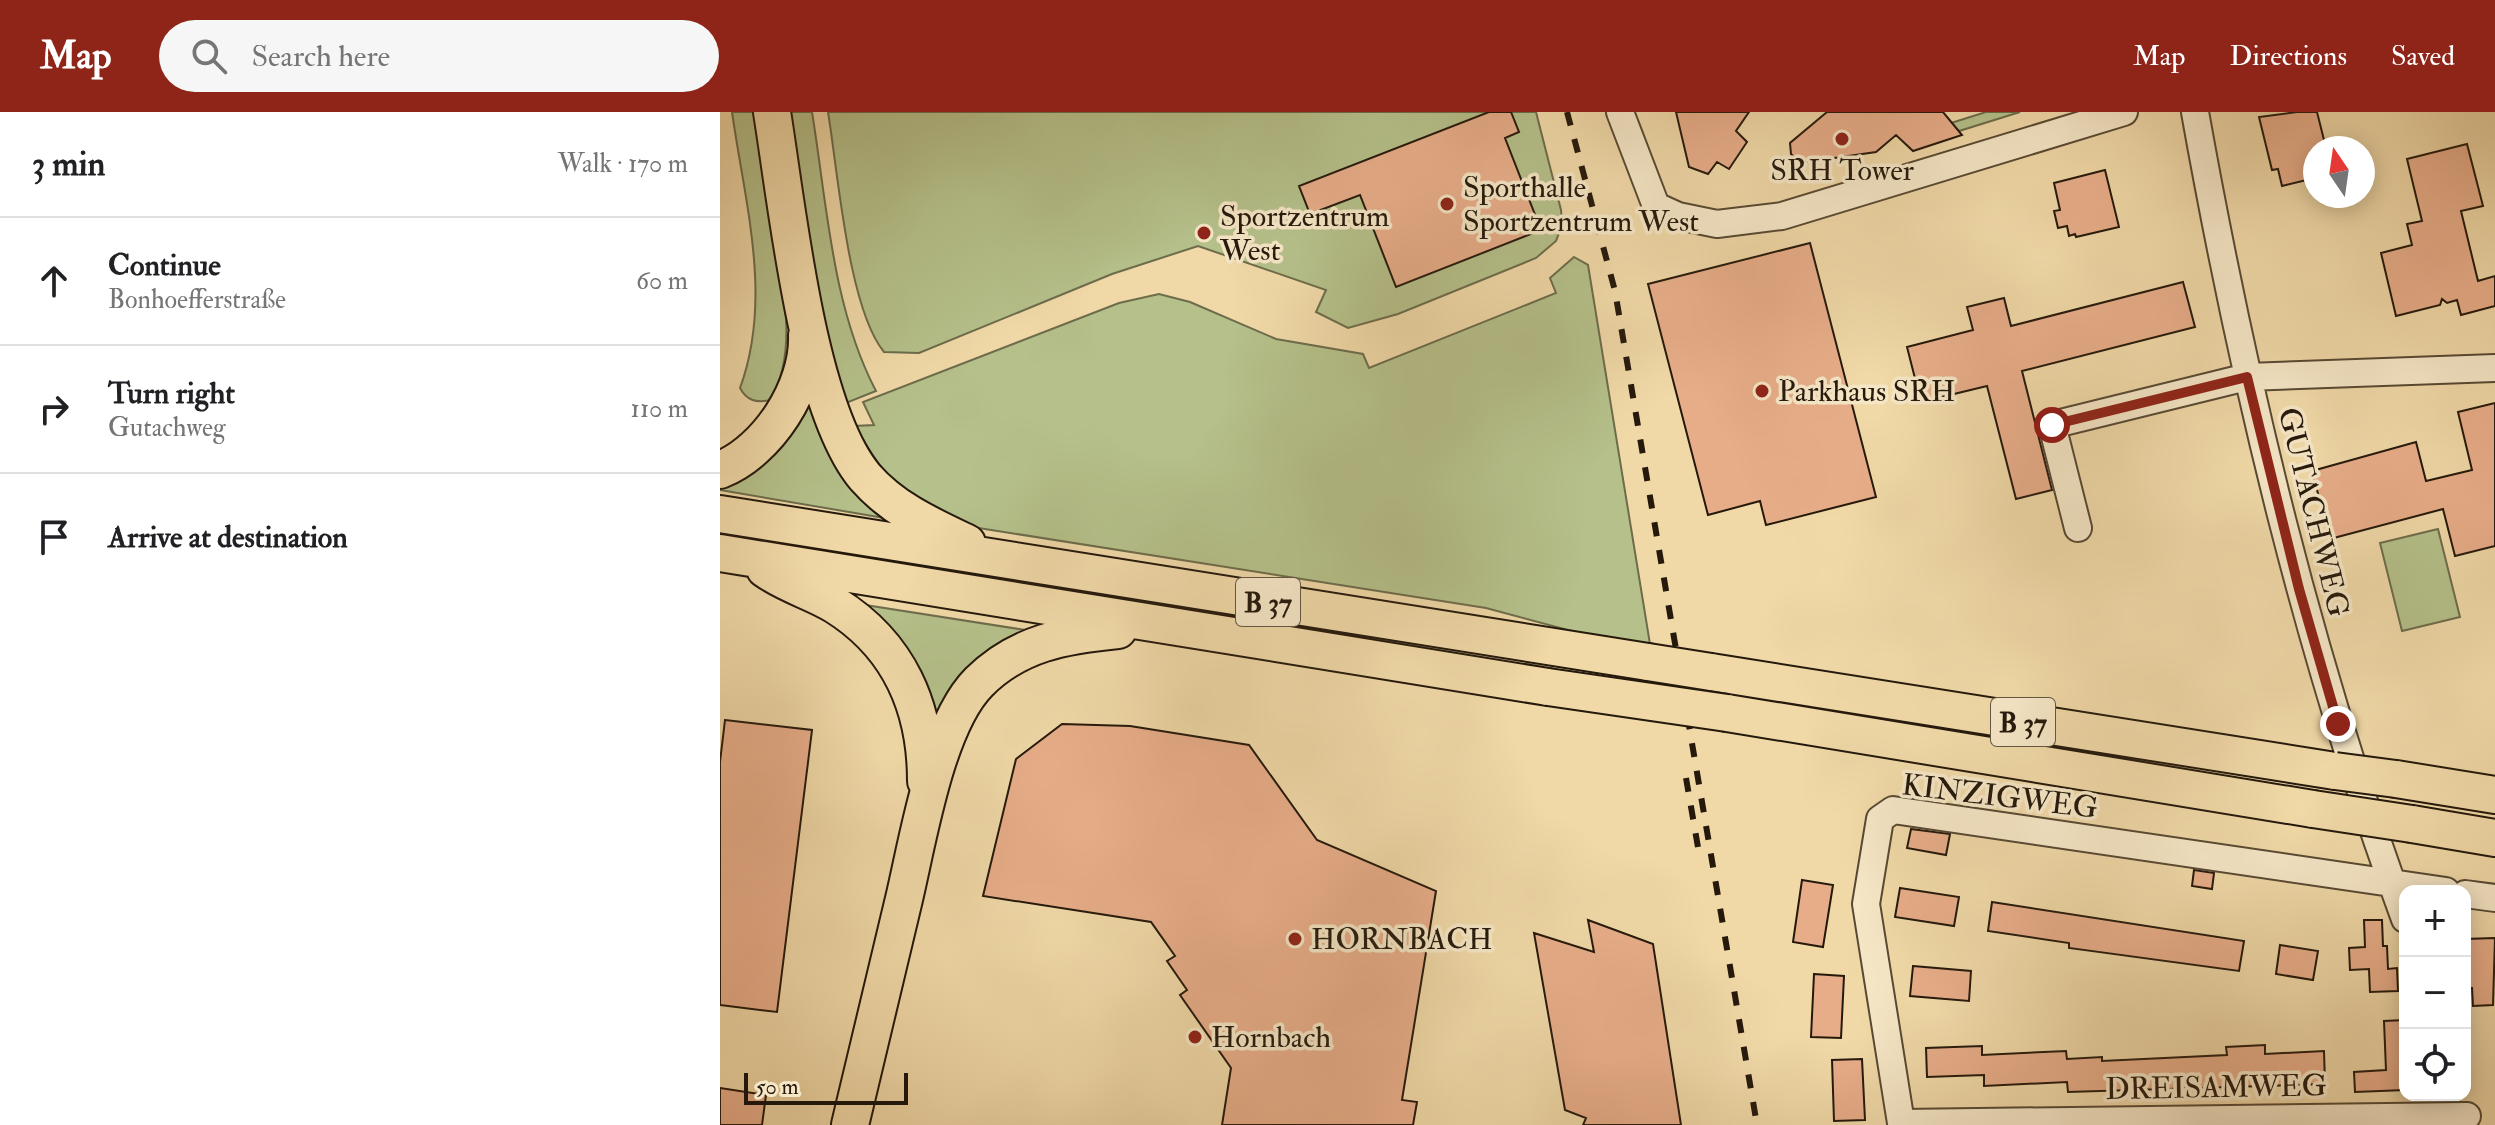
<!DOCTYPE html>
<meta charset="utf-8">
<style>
:root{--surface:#fff;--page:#f6f6f6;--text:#202124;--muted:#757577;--line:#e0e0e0;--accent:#8f2418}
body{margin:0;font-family:"IM FELL Double Pica",serif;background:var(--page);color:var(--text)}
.controls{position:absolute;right:24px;bottom:24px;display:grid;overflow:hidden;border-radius:16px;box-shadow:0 4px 20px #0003}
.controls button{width:72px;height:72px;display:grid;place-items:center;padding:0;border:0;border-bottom:2px solid var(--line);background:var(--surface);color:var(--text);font:40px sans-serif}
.compass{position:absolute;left:1583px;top:24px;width:72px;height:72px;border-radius:50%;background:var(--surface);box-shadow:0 4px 20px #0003;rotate:347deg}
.scale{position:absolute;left:24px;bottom:20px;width:164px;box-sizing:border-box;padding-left:8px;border:4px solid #25190c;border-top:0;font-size:22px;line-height:28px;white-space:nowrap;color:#25190c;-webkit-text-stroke:6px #f5e6c6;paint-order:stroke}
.stop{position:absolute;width:24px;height:24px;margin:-18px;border:6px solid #8f2418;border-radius:50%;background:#fff}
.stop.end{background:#8f2418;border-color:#fff;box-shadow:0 2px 8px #0008}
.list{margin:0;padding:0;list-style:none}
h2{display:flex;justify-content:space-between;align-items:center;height:104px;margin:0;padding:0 32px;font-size:34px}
h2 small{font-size:26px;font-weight:400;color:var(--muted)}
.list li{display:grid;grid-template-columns:52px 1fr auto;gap:24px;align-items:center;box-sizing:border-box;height:128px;padding:0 32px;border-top:2px solid var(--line)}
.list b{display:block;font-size:30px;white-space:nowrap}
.list p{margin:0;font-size:26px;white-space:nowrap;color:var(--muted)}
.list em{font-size:26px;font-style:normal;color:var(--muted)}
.icon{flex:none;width:44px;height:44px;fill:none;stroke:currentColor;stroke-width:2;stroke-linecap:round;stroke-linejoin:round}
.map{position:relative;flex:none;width:1775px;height:1013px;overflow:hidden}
header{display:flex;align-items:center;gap:48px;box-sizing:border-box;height:112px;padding:0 40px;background:var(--accent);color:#fff}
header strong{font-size:38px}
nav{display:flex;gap:44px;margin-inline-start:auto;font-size:28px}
.search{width:560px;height:72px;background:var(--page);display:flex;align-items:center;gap:20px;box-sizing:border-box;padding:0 28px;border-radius:44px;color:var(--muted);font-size:30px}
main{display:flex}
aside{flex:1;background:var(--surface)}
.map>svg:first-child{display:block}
.green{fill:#b5c08a;stroke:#6d6c4b;stroke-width:2}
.building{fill:#e7ad89;stroke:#25190c;stroke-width:2}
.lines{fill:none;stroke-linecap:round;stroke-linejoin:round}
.minor-casing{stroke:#584933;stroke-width:30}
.highway-casing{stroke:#25190c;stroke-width:40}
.minor{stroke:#f5e6c6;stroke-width:26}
.highway{stroke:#f0d8a7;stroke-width:36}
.rail{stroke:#25190c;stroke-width:6;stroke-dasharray:14 14;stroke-linecap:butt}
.highway-bridge-casing{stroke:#25190c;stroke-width:40;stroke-linecap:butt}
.highway-bridge{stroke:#f0d8a7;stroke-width:36}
.route{stroke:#8f2418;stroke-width:10}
.poi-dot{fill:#8f2418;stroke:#f5e6c6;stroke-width:3}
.labels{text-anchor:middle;stroke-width:7;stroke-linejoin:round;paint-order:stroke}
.shield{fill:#f5e6c6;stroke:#635644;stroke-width:2}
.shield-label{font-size:28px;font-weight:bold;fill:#25190c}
.poi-label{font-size:30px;fill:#25190c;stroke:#f5e6c6;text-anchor:start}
.street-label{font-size:30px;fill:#25190c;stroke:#f5e6c6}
</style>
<header>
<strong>Map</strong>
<div class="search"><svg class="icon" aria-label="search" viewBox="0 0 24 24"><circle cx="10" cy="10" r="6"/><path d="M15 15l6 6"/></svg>Search here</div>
<nav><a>Map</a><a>Directions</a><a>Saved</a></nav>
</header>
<main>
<aside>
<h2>3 min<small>Walk · 170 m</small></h2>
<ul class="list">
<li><svg class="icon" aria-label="ahead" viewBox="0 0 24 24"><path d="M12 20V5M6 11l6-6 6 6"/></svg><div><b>Continue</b><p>Bonhoefferstraße</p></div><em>60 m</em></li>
<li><svg class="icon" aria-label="right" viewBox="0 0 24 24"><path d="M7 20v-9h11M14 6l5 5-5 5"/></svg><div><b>Turn right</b><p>Gutachweg</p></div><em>110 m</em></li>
<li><svg class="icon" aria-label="arrive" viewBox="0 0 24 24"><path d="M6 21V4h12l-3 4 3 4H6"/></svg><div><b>Arrive at destination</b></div></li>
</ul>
</aside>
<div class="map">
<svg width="1775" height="1013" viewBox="0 0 1775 1013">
<rect width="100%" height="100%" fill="#f0d8a7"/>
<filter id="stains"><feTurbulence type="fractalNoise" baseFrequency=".0025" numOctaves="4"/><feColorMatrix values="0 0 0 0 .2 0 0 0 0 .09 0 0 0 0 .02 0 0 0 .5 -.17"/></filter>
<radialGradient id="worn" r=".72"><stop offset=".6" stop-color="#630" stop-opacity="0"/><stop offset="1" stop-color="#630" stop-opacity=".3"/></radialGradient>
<path class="green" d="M 12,0 L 34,0 C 40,37 45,74 51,111 C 61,170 80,233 51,288 C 36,291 27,289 20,276 C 53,186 25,92 12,0 Z
M 67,0 L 92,0 C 107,92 112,195 156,279 L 126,291 L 101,204 Z
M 108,0 L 816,0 L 841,98 L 842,113 L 836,129 L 816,146 L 678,202 L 628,216 L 596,200 L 606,178 L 478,134 L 392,162 L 199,241 L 164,240 C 128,196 118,60 108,0 Z
M 1266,0 L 1300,0 L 1239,19 L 1231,11 Z
M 854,145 L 868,153 L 930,532 L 859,521 L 766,496 L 246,414 C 187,393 165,367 135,314 L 154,313 L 143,290 L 399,191 L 439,182 L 470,190 L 556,227 L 643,242 L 649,256 L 836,181 L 830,166 Z
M 82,279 L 176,408 L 0,378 L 0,366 Z
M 1718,417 L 1740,505 L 1682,519 L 1660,431 Z
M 126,490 L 318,520 L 215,616 Z"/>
<path class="building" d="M 769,0 L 791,0 L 799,20 L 785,26 L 821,118 L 676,175 L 640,83 L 590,102 L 579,74 Z
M 956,0 L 1029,0 L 1016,19 L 1027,30 L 1009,57 L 997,50 L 988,62 L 969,55 Z
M 1107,0 L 1223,0 L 1242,23 L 1193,39 L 1176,23 L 1156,40 L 1080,51 L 1071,42 L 1070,31 Z
M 1577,0 L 1597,0 L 1606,36 L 1595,36 L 1595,66 L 1562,74 L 1558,57 L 1552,58 L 1539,5 Z
M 1747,32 L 1763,94 L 1741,99 L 1758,169 L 1775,164 L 1775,194 L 1741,203 L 1737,188 L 1727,191 L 1722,187 L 1720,193 L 1676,204 L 1661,141 L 1692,133 L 1687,112 L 1702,109 L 1687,47 Z
M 1385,58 L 1399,115 L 1356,125 L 1355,122 L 1349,124 L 1347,114 L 1338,116 L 1334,99 L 1340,98 L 1334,71 Z
M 1090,131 L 1156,385 L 1046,413 L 1040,389 L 988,403 L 928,172 Z
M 1463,170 L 1475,215 L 1302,259 L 1332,378 L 1296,387 L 1267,274 L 1201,290 L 1187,235 L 1253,218 L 1247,195 L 1284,186 L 1291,214 Z
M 1775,291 L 1775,434 L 1735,444 L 1723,397 L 1610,427 L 1592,359 L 1696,330 L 1706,369 L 1752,358 L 1738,300 Z
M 5,608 L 92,618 L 57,900 L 0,893 L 0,650 Z
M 342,612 L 410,614 L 529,633 L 597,728 L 716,779 L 682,988 L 697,990 L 693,1013 L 502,1013 L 511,956 L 460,883 L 467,878 L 447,849 L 455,844 L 431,810 L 263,784 L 296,647 Z
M 1191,717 L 1230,722 L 1226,743 L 1187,736 Z
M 1474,758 L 1494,761 L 1492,777 L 1472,774 Z
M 1082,768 L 1113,773 L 1103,835 L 1073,830 Z
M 1180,776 L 1239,785 L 1234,814 L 1175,805 Z
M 1272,790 L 1524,829 L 1519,859 L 1349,836 L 1349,831 L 1268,819 Z
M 868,808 L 933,832 L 961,1013 L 863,1013 L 866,1006 L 845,998 L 814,821 L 874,840 Z
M 1644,808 L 1662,808 L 1663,834 L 1667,834 L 1668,857 L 1677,856 L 1678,879 L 1650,880 L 1649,857 L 1630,858 L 1629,836 L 1645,835 Z
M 1775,826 L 1773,893 L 1753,894 L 1752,876 L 1745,876 L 1745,827 Z
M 1560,833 L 1598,839 L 1593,868 L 1556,862 Z
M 1193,854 L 1251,859 L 1249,889 L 1190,884 Z
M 1094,862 L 1124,864 L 1121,926 L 1091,925 Z
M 1685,908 L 1685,978 L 1635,980 L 1634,960 L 1666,958 L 1664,909 Z
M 1545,933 L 1545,942 L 1604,939 L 1605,972 L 1348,980 L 1347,970 L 1264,974 L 1264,963 L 1207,965 L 1206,936 L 1262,934 L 1262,943 L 1346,939 L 1347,947 L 1382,945 L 1382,949 L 1507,943 L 1506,935 Z
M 1142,947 L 1145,1008 L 1114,1009 L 1112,948 Z
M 0,976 L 46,983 L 42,1013 L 0,1013 Z"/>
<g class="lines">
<g class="minor-casing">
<path id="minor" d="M 900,0 L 936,94 L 958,104 L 997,112 L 1062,104 L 1404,0
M 1475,0 C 1524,274 1589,546 1685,807
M 1358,416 L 1332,313 L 1527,265 L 1775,256
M 1726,779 L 1173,698 L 1160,707 L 1146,792 L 1181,1011 L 1747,1004
M 1745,782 L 1775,786"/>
</g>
<g class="highway-casing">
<path id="highway" d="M 52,0 C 67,92 87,296 145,365 C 173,397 209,413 247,431
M 0,358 C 48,339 89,275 87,223
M 0,402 L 928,550
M 0,441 L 828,575
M 45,457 C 67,473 92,479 115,493 C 179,533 206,595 206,669
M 991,560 L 1615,659
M 1007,601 L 1593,697
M 1676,667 L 1775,683
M 1692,712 L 1775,726
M 130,1013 C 148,938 166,863 184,787 C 198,728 216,613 259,570 C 298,531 345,523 398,518"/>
</g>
<use href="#minor" class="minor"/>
<use href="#highway" class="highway"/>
<path class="rail" d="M 847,0 L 895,179 L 1037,1013
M 966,666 L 979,741"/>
<g class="highway-bridge-casing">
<path id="highway-bridge" d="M 928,550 L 991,560
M 828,575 L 1007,601
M 1615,659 L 1676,667
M 1593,697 L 1692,712"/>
</g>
<use href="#highway-bridge" class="highway-bridge"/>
</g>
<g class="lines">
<path class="route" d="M 1332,313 L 1527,265 L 1579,477 L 1618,612"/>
</g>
<g class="poi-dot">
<circle cx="1122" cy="27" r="8"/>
<circle cx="727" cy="92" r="8"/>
<circle cx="484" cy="121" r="8"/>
<circle cx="1042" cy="279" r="8"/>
<circle cx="575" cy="827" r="8"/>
<circle cx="475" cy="925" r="8"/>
</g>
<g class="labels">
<g class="shield">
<rect x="516" y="466" width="64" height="48" rx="6"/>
<rect x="1271" y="586" width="64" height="48" rx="6"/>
</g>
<g class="shield-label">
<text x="548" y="500">B 37</text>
<text x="1303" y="620">B 37</text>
</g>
<g class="poi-label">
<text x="1122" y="68" text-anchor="middle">SRH Tower</text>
<text x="743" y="85">Sporthalle<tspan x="743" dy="34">Sportzentrum West</tspan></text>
<text x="500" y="114">Sportzentrum<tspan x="500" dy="34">West</tspan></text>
<text x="1058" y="289">Parkhaus SRH</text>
<text x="591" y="837">HORNBACH</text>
<text x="491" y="935">Hornbach</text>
</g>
<g class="street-label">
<text transform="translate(1594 400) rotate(76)" y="10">GUTACHWEG</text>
<text transform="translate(1280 684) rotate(7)" y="10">KINZIGWEG</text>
<text transform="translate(1496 975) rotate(-1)" y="10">DREISAMWEG</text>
</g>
</g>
<rect width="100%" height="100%" filter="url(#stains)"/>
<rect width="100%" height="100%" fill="url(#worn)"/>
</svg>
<div class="controls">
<button>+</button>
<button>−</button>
<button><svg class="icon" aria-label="locate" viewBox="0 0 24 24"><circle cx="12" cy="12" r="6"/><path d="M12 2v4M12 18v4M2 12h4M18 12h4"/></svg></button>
</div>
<svg class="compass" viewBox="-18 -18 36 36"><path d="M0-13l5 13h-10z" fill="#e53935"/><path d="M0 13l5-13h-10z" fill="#757577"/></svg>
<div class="scale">50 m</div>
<div class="stop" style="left:1332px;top:313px"></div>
<div class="stop end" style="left:1618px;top:612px"></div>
</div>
</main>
